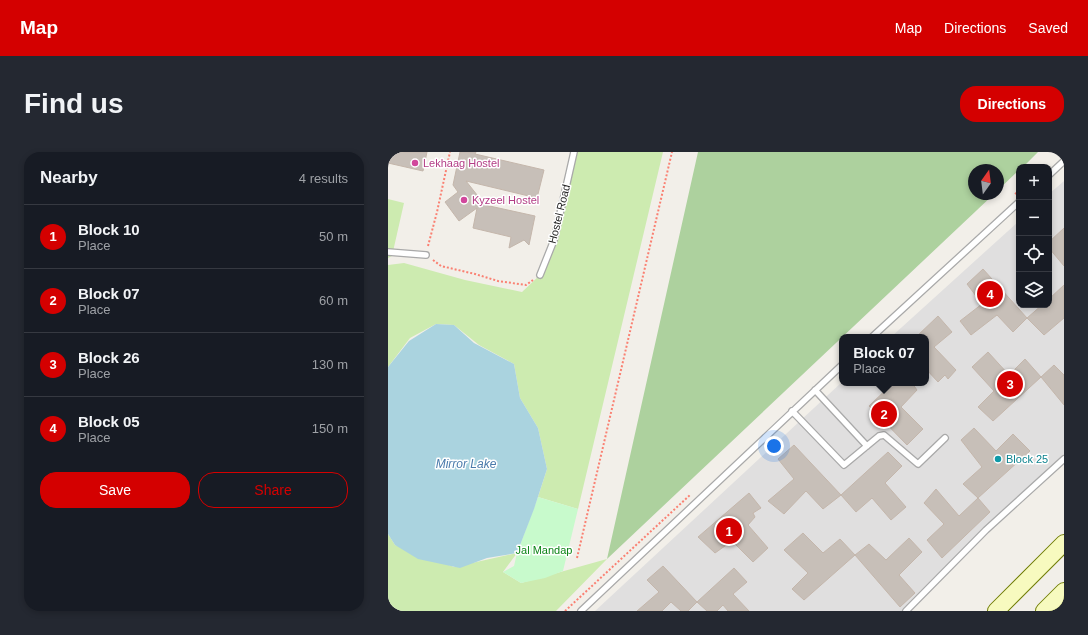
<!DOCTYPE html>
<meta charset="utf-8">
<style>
:root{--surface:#171b24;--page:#242831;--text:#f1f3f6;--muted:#9ea1a6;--line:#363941;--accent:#d40000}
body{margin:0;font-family:Arial,sans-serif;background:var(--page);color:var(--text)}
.controls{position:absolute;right:12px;top:12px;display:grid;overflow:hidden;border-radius:8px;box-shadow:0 2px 6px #0003}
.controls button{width:36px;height:36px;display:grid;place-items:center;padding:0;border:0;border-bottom:1px solid var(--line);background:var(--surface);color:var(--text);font:20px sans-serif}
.compass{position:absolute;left:580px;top:12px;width:36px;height:36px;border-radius:50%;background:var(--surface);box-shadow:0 2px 6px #0003;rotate:14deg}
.you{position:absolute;left:386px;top:294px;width:14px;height:14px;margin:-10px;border:3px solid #fff;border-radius:50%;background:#1a73e8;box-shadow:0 0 0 6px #1a73e833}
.badge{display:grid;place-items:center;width:26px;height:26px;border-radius:50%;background:var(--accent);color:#fff;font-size:13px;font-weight:700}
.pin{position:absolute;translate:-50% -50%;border:2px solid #fff;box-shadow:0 1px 4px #0006}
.popup{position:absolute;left:451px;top:182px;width:90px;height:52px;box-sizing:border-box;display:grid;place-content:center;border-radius:8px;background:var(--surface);filter:drop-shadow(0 1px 3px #0005);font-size:13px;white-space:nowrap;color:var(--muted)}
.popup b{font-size:15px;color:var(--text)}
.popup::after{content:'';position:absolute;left:50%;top:100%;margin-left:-8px;border:8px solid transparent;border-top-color:var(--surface)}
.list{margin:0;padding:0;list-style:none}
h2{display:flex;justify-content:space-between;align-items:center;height:52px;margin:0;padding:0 16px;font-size:17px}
h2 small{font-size:13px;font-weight:400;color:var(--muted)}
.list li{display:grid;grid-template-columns:26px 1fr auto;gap:12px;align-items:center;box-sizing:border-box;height:64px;padding:0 16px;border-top:1px solid var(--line)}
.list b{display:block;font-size:15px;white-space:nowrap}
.list p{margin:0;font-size:13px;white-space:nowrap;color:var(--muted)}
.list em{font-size:13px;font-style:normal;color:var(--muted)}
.actions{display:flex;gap:8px;padding:12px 16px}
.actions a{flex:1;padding:9px 0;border:1px solid var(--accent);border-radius:16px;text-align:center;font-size:14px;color:var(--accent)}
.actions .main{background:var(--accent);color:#fff}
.icon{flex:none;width:22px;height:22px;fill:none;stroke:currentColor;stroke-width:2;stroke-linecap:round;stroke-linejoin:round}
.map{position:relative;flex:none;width:676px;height:459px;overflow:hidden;border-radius:16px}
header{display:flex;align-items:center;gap:24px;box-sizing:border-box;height:56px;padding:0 20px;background:var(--accent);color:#fff}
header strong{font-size:19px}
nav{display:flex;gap:22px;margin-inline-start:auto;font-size:14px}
.intro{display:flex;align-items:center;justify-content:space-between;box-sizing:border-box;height:96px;padding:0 24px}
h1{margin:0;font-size:28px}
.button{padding:10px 18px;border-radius:16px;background:var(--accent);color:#fff;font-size:14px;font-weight:700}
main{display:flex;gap:24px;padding:0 24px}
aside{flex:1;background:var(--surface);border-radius:16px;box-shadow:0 2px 6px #0003}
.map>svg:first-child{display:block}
.residential{fill:#e0dfdf}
.grass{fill:#cdebb0}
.forest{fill:#add19e}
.park{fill:#c8facc}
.water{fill:#aad3df}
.building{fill:#c7bfb8;stroke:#c4b6ab}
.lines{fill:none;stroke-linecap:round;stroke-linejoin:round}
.lane-casing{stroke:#a9a9a9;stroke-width:8}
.secondary-casing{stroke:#707d05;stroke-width:18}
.path{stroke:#fa8072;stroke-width:2;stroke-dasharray:2 2;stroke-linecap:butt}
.lane{stroke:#fff;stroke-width:5.5}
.secondary{stroke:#f7fabf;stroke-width:16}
.hotel-dot{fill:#d1479c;stroke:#fff;stroke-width:1.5}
.culture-dot{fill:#0f9aa8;stroke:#fff;stroke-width:1.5}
.labels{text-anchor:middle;stroke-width:3;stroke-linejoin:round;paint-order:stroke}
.hotel-label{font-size:11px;fill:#b23c85;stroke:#fff;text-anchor:start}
.street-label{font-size:11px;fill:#222;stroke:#fff}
.culture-label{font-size:11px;fill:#0d838f;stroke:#fff;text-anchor:start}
.park-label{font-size:11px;fill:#0c8416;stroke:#fff}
.water-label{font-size:12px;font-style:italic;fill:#4a7aab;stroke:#fff}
</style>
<header>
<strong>Map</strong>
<nav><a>Map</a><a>Directions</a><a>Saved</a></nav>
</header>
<div class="intro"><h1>Find us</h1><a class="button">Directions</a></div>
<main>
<aside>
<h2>Nearby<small>4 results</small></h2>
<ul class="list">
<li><span class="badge">1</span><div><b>Block 10</b><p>Place</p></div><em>50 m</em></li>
<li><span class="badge">2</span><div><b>Block 07</b><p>Place</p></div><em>60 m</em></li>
<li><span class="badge">3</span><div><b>Block 26</b><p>Place</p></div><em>130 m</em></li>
<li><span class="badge">4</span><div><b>Block 05</b><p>Place</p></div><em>150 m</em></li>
</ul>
<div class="actions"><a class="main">Save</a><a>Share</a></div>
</aside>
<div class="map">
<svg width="676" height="459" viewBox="0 0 676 459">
<rect width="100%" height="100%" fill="#f2efe9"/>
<path class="residential" d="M 676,29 L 676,305 L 554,418 L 514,459 L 207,459 L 454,230 L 538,231 L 538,185 L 503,185 L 631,69 L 631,153 L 661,153 L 661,42 Z"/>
<path class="grass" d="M 185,0 L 275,0 L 190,357 L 150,345 L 159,317 L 150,276 L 132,246 L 126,212 L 91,193 L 66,173 L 48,172 L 22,186 L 0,215 L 0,113 L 16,111 L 77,128 L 134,140 L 152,123 Z
M 0,47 L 16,51 L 4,104 L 0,106 Z
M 0,382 L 7,393 L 66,415 L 129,401 L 115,420 L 133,431 L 219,407 L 168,459 L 2,459 L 0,456 Z"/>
<path class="forest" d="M 310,0 L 650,0 L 635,15 L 631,15 L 631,18 L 610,38 L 610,18 L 586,18 L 586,42 L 606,42 L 219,407 Z"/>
<path class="park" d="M 150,345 L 190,357 L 175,419 L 157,426 L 133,431 L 115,420 L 126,414 L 129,401 Z"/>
<path class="water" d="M 48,172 L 66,173 L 86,191 L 126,212 L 132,246 L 150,276 L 159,317 L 146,357 L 129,401 L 99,406 L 72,416 L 30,407 L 7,393 L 0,382 L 0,215 L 21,189 Z"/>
<path class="building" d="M 0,0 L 39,0 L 35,19 L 0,11 Z
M 72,0 L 88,0 L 87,2 L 156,18 L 149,46 L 78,29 L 97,53 L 147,64 L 141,93 L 136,88 L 121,96 L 123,85 L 85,76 L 89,56 L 71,69 L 57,50 L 70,40 L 65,33 Z
M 676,76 L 676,114 L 661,96 L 661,90 Z
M 595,117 L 639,166 L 625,180 L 609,163 L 583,183 L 572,169 L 594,152 L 579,132 Z
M 676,133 L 676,166 L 656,183 L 639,166 L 654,153 L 661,153 L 661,147 Z
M 550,164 L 564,180 L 546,195 L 568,218 L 560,227 L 557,223 L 550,230 L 538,217 L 538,185 L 528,185 Z
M 600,200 L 621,223 L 637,207 L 653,225 L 605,269 L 590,255 L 606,239 L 584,215 Z
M 666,213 L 676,223 L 676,253 L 653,225 Z
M 505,231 L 524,231 L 529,238 L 513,255 L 535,277 L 519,293 L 481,254 Z
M 586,276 L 608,299 L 625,282 L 642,299 L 590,346 L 575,332 L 594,315 L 573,288 Z
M 406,293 L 453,343 L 435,357 L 418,339 L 396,362 L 380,349 L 406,327 L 390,307 Z
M 500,300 L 514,314 L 497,331 L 518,355 L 503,368 L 484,346 L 468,360 L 453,343 Z
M 548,337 L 571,364 L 590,346 L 602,360 L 554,406 L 539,388 L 556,372 L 536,351 Z
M 361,341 L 373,356 L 365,361 L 367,365 L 360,373 L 380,396 L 365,410 L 344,389 L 327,401 L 310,385 Z
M 415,381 L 435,401 L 452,387 L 467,403 L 416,448 L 404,437 L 420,421 L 396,398 Z
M 521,386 L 534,400 L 511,423 L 527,441 L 512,455 L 467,403 L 481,392 L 498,408 Z
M 275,414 L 309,450 L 300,459 L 293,459 L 283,450 L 274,459 L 249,459 L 271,440 L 259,428 Z
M 346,416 L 359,430 L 345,442 L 361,459 L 340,459 L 335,453 L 329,459 L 319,459 L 309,450 Z"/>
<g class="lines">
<g class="lane-casing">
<path id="lane" d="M 661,23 L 676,9
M 0,100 L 38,103
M 152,123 L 166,88 L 186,0
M 484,185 L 631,50
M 427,238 L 479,294
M 404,259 L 456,313 L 491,284 L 496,283 L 530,312 L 557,286
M 0,458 L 1,459
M 193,459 L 454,213
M 518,459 L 598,378 L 676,307"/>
</g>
<g class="secondary-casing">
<path id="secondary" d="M 608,459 L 676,391
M 656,459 L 676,439"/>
</g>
<path class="path" d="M 627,42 L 631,39
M 40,94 L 49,60 L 62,0
M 45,108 L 53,114 L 87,122 L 110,129 L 138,133 L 145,128
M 189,406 L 284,0
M 177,459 L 302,343"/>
<use href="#lane" class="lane"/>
<use href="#secondary" class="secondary"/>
</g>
<g class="hotel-dot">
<circle cx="27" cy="11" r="4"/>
<circle cx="76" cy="48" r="4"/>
</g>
<circle class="culture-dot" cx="610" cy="307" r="4"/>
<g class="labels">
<g class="hotel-label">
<text x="35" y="15">Lekhaag Hostel</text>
<text x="84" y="52">Kyzeel Hostel</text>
</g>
<g class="street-label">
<text transform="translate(171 62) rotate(-76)" y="4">Hostel Road</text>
</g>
<g class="culture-label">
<text x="618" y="311">Block 25</text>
</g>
<g class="park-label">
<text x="156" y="402">Jal Mandap</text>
</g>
<g class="water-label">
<text x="78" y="316">Mirror Lake</text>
</g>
</g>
</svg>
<div class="controls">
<button>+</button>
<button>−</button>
<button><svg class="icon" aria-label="locate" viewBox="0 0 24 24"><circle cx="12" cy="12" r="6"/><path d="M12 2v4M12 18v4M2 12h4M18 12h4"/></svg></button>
<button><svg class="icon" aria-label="layers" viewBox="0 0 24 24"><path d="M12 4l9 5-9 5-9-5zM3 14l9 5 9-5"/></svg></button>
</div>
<svg class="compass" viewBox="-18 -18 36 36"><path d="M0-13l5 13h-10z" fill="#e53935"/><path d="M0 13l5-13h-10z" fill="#9ea1a6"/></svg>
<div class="you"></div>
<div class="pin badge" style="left:341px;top:379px">1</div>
<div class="pin badge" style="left:496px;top:262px">2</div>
<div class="popup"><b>Block 07</b>Place</div>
<div class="pin badge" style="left:622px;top:232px">3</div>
<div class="pin badge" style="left:602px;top:142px">4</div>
</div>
</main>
